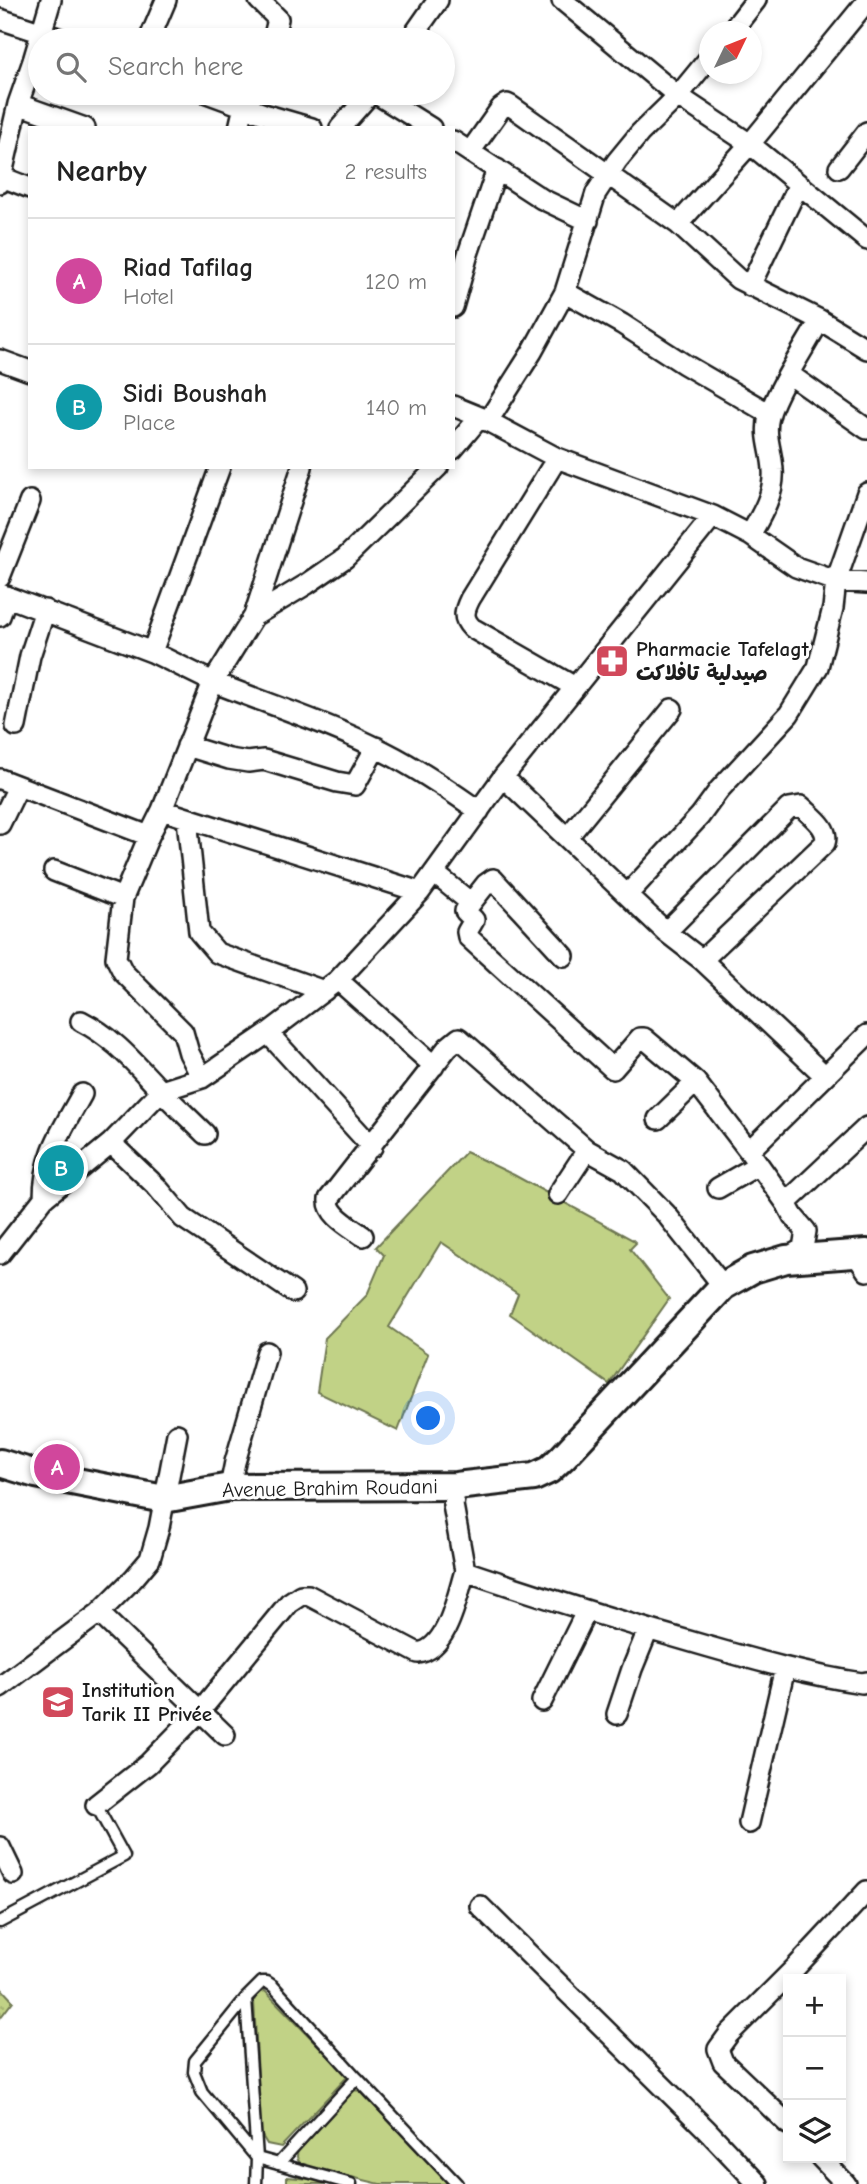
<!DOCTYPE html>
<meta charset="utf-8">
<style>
:root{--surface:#fff;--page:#f6f6f6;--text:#222;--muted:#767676;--line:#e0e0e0;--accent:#7c3aed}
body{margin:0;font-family:"Comic Neue","Playpen Sans Arabic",sans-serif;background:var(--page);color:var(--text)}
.controls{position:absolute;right:21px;bottom:21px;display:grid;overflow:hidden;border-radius:0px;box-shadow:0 4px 10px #0003}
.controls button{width:63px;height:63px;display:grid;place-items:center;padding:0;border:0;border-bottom:2px solid var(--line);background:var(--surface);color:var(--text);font:35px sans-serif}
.compass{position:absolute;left:699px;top:21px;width:63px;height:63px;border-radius:50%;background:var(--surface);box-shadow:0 4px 10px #0003;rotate:47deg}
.you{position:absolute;left:429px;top:1419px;width:24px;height:24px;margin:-18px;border:5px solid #fff;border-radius:50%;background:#1a73e8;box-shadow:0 0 0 10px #1a73e833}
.badge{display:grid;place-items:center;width:46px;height:46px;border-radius:50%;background:var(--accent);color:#fff;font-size:23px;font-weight:700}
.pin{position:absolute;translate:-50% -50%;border:4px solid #fff;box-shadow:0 2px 7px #0006}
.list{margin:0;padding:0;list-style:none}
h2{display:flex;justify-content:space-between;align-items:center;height:91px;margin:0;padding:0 28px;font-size:30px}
h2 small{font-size:23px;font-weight:400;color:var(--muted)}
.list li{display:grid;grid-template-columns:46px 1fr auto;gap:21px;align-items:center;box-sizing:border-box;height:126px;padding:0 28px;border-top:2px solid var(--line)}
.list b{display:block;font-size:26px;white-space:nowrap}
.list p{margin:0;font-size:23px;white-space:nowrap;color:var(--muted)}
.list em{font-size:23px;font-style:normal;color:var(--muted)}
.icon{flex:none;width:38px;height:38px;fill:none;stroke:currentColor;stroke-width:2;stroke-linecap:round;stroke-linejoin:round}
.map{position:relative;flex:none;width:867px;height:2184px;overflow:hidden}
.search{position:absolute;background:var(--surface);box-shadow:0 4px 10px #0003;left:28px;top:28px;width:427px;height:77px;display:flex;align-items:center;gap:18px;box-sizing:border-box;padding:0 24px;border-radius:38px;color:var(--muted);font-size:26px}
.panel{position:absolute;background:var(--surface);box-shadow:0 4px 10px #0003;left:28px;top:126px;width:427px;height:343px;border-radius:0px}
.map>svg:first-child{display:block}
.grass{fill:url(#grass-dots);stroke:#6e7751;stroke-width:2}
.green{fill:#c1d286;stroke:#6e7751;stroke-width:2}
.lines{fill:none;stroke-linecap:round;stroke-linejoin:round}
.lane-casing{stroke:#1c1c1c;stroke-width:15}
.street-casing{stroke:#1c1c1c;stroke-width:24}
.secondary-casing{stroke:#1c1c1c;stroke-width:32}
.lane{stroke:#fff;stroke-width:10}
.street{stroke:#fff;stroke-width:19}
.secondary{stroke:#fff;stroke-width:26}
.labels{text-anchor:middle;stroke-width:6;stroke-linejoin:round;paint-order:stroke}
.poi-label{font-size:21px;font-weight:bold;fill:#1c1c1c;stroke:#fff;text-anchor:start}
.street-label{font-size:21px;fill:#1c1c1c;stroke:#fff}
</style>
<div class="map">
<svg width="867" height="2184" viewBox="0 0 867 2184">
<defs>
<pattern id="grass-dots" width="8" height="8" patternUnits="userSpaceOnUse" patternTransform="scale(1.75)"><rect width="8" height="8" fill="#c1d286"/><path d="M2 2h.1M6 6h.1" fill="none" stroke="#a5b473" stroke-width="1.8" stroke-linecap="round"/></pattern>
</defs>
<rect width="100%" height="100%" fill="#fff"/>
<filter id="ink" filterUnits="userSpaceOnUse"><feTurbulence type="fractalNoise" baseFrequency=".0143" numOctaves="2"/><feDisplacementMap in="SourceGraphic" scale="14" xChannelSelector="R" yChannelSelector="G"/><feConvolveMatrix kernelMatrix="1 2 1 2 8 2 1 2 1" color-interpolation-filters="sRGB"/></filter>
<g filter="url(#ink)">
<path class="grass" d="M 0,1987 L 13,2001 L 0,2018 Z"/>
<path class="green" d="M 466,1152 L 514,1175 L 633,1240 L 636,1243 L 630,1249 L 669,1299 L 609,1384 L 510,1314 L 518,1294 L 441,1242 L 389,1327 L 428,1354 L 398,1431 L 317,1392 L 325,1338 L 367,1295 L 384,1255 L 376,1247 Z
M 265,1991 L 348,2076 L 281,2147 L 267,2144 L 261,2134 L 254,2001 C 256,1995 258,1992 265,1991 Z
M 353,2090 L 360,2091 L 449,2184 L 380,2184 L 302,2165 C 296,2159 296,2156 299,2148 Z
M 287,2177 L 322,2180 L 342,2184 L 287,2184 Z"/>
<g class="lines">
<g class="lane-casing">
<path id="lane" d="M 0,1922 L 124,1856 L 96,1805
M 246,1998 L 257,2158 L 202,2092 L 194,2072 L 195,2061 L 246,1998 L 262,1982 L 267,1982 L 273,1986 L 357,2078
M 278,2164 L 357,2078 L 457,2184
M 256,2184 L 257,2158 L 351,2184"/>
</g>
<g class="street-casing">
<path id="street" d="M 259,0 L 278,19 L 273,40
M 562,0 L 678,96 L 750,144 L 867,240
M 0,19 L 64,40
M 731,32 L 756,0
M 149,40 L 166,0
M 410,40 L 438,0
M 207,93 L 264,114 L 312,128
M 375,93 L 431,128
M 18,104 L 85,128
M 239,128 L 244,106 L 254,93
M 340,128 L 371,93
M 453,141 L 542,199 L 588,221
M 470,152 L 501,108 L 507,104 L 511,106 L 678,224 L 738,279 L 820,320 L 867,349
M 839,168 L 867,132
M 2,177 L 30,188
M 0,183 L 18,104 L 33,61 L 51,0
M 678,224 L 750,144 L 867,1
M 750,286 L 799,184
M 565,292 L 622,324 L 684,364 L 770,414
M 453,307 L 468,254 L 497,169
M 0,360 L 30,371
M 789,374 L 867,429
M 453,406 L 480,417 L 557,458 L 713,516 L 750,535 L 796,567 L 836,581 L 867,583
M 488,421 L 532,352 L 565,292 L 596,193 L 617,161 L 640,133 L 678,96 L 710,57
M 453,449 L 480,417
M 557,458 L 470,599 C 464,611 462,618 472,628 L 575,687
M 302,467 L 254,616 L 213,682 C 270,705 329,723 383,751 C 417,768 448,789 479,811
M 750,535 C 761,516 775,493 773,470 C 772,450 764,436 769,416 C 778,387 805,347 820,320
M 0,577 L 30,501
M 0,594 L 152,652 L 213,682 L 162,810 L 149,836 L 123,898 L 116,958 L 123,972 L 183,1032 L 189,1053 L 202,1078
M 0,616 L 7,596
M 254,616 L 307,584 L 345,558 L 438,467
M 152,652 L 220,467
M 16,726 L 30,656 L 45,610
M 187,746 L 229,759 L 248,762 L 264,760 L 337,782 L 355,785 L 376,747
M 503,777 L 666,932 L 702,960 L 825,1076
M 0,779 L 149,836
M 162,810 L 420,892
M 187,819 L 199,932 L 217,953 L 324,991
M 0,824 L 18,787
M 567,838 L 672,709
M 54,871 L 123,898
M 434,873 L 471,903 L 486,884 L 493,879 L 564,956
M 627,895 L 700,816 L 719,790 L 789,714 L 818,667 L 833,608 L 836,581 L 867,493
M 471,903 L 465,911 L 474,920 L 467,932 L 468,937 L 613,1069 L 640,1038 L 644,1038 L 696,1082 L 749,1151 L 786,1203 L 793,1216 L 806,1231 L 803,1248 L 786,1259
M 666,932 L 789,808 L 801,806 C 811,816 830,828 825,843 L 702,960
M 338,980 L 434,1066
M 81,1021 C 116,1039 135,1064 162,1092 C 176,1106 191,1120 205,1134
M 268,1033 L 372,1147
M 658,1119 L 696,1082
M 111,1143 L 156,1186 L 183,1218 L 293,1292
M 749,1151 L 867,1035
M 718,1188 L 758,1165
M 558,1194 L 587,1150
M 44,1198 C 44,1154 62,1131 82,1094
M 786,1203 L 867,1127
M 363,1236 C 351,1227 327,1215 329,1199 L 448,1047 L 459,1038 L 587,1150 L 623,1170 L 666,1214 L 723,1286
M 855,1253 L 867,1271
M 0,1254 L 44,1198 L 111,1143 L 161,1091 L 202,1078 L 268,1033 L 338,980 L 420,892 L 503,777 L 713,516
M 456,1486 L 453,1505 L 465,1571 C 545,1598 625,1623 706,1646 C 758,1661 809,1675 862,1683 L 867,1682
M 230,1487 L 235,1462 L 267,1352
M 99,1613 L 225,1735
M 0,1687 L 99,1613 L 134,1578 L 150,1559 L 159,1528 L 177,1434
M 542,1701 L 586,1612
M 617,1714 L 632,1669 L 648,1630
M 96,1805 L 148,1764 L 200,1711 L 289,1603 L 301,1595 L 308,1595 L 418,1653 C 448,1649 457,1596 465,1571
M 749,1823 L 785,1668
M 0,1847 L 13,1874
M 480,1906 L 706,2129 L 758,2184
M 788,2124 L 723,2062 L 718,2049 L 729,2034 L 796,1967 L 867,1891
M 821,2158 L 846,2184"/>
</g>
<g class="secondary-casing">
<path id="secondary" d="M 0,1463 L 36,1474 L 164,1499 L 230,1487 L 456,1486 L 534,1477 L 549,1470 L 563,1457 L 723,1286 L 753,1269 L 786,1259 L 867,1253"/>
</g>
<use href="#lane" class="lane"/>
<use href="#street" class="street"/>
<use href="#secondary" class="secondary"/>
</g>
</g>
<defs>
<g id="pharmacy-square" transform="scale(1.75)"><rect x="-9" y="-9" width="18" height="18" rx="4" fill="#d1495b" stroke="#fff"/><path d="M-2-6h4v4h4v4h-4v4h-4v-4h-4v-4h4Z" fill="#fff"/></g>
<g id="school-square" transform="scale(1.75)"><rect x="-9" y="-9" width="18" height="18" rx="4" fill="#d1495b" stroke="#fff"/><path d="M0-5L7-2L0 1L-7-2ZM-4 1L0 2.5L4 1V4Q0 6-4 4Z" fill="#fff"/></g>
</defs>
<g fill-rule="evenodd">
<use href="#pharmacy-square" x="612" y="661"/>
<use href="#school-square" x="58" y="1702"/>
</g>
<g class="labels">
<g class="poi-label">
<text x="636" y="656">Pharmacie Tafelagt<tspan x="636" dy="24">صيدلية تافلاكت</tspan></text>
<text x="82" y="1697">Institution<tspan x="82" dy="24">Tarik II Privée</tspan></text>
</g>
<g class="street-label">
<text transform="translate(330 1488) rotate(-1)" y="7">Avenue Brahim Roudani</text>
</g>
</g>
</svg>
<div class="controls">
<button>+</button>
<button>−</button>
<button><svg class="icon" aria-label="layers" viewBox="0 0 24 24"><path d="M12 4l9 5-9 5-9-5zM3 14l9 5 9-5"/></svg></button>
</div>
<svg class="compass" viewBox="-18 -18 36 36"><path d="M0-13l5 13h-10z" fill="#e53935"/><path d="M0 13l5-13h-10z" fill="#767676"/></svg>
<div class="you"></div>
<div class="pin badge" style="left:57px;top:1467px;background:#d1479c">A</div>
<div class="pin badge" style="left:61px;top:1168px;background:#0f9aa8">B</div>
<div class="search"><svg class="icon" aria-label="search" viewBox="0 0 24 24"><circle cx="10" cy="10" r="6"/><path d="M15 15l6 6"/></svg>Search here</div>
<section class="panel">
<h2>Nearby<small>2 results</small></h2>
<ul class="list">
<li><span class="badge" style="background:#d1479c">A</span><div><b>Riad Tafilag</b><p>Hotel</p></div><em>120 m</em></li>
<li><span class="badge" style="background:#0f9aa8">B</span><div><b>Sidi Boushah</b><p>Place</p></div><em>140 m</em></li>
</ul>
</section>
</div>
